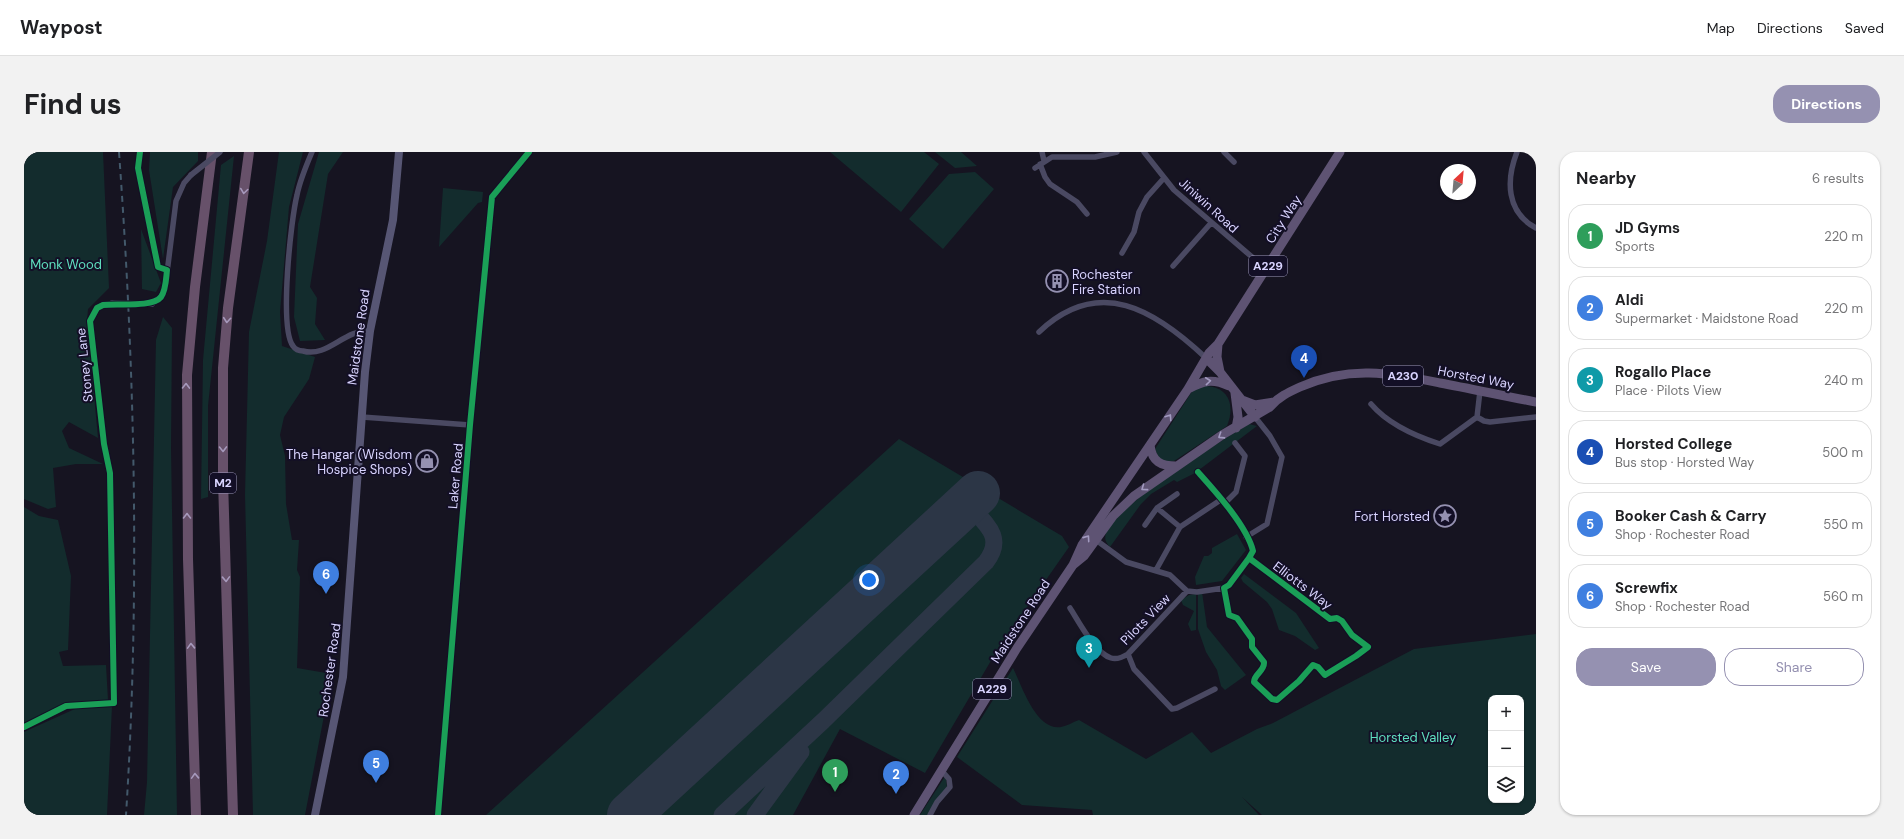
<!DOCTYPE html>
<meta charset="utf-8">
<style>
:root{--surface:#fff;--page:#f2f2f2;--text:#202124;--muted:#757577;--line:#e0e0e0;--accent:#9591b1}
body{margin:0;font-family:"DM Sans",sans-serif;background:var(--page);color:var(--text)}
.controls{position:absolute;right:12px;bottom:12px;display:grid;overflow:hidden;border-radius:8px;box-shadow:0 1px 3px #0004}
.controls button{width:36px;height:36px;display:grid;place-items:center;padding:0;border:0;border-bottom:1px solid var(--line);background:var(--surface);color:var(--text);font:20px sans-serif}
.compass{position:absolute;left:1416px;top:12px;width:36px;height:36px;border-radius:50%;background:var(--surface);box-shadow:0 1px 3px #0004;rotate:26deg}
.you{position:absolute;left:845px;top:428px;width:14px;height:14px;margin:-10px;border:3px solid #fff;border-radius:50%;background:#1a73e8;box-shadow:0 0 0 6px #1a73e833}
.badge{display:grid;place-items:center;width:26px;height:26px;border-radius:50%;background:var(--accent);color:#fff;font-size:13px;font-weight:700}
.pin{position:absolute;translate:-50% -33px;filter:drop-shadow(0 1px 2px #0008)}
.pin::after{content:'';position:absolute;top:21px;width:14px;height:12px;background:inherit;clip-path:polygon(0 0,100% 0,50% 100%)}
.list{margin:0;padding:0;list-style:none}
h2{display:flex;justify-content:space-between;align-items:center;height:52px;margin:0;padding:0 16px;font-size:17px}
h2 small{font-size:13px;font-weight:400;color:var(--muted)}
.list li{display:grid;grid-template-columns:26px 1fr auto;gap:12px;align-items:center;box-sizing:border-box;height:64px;margin:0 8px 8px;padding:0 8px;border:1px solid var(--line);border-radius:16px}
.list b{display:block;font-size:15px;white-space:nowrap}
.list p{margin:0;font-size:13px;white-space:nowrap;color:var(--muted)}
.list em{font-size:13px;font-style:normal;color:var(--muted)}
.actions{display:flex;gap:8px;padding:12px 16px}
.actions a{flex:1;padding:9px 0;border:1px solid var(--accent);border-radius:16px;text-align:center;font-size:14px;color:var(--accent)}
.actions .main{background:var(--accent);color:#fff}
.icon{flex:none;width:22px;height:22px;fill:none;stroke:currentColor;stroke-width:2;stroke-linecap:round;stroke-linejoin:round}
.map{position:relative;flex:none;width:1512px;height:663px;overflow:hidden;border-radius:16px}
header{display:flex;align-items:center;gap:24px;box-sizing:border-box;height:56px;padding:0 20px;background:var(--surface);border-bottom:1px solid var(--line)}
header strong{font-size:19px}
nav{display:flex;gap:22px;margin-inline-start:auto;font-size:14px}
.intro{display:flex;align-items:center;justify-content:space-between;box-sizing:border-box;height:96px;padding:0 24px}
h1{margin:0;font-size:28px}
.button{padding:10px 18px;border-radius:16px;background:var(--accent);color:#fff;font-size:14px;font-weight:700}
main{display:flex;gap:24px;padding:0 24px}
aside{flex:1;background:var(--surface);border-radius:16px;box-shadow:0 1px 3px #0004}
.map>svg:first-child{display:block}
.green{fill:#132c2d;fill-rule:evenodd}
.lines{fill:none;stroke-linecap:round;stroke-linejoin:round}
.taxiway{stroke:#2c3646;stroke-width:17}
.runway{stroke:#2c3646;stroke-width:44}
.minor{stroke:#4a4962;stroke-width:5.5}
.secondary{stroke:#575674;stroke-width:8}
.primary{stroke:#5e5373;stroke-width:9}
.motorway{stroke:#67516a;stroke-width:10}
.rail{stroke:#43596b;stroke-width:2;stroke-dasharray:6 5;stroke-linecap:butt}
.minor-bridge{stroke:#4a4962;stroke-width:5.5}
.cycleway-casing{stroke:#130f26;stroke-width:8}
.cycleway{stroke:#1a9f57;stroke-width:6}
.oneway{stroke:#a699bc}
.oneway2{stroke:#a29ac0}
.labels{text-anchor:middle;stroke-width:4;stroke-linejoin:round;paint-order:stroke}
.shield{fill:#130f26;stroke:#9e99be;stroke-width:1}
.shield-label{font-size:12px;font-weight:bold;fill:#d9d4ff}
.street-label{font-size:13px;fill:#d9d4ff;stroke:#130f26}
.park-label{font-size:13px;fill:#5fe0c0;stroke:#130f26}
.poi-label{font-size:13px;fill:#d9d4ff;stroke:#130f26;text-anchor:end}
</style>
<header>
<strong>Waypost</strong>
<nav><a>Map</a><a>Directions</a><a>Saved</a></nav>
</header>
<div class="intro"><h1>Find us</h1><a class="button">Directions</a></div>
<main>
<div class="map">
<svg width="1512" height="663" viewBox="0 0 1512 663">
<rect width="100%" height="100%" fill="#161421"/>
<path class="green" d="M 0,0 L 79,0 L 85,136 L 64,157 L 63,168 L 74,286 L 45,270 L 38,279 L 45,296 L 79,312 L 52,312 L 29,316 L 32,355 L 24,357 L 0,347 Z
M 126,0 L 174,0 L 174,9 L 149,35 L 139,107 L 125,18 Z
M 255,0 L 279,0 L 265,55 L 256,160 L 258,194 L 291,205 L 285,227 L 260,265 L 256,283 L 261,304 L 262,352 L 268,388 L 275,388 L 273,418 L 276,425 L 273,516 L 308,522 L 281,663 L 229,663 L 221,343 L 225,180 L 243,89 Z
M 295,0 L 319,0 L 304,22 L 286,135 L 293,146 L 291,172 L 301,188 L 276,189 L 270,165 L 274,72 Z
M 806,0 L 900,0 L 915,12 L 877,60 Z
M 911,0 L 937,0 L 953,14 L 931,16 Z
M 210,4 L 184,254 L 184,345 L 177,347 L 179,208 L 197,13 Z
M 951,20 L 970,37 L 919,97 L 885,67 L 925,22 Z
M 419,36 L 459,40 L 458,50 L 454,51 L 415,95 Z
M 117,77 L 137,131 L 132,140 L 118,137 Z
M 139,165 L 148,176 L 147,296 L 153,663 L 120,663 L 123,630 L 132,188 Z
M 1178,234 C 1204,233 1212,252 1203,274 L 1150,309 L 1145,310 L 1135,307 L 1131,297 L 1169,238 Z
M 1225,272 L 1233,274 L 1171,321 L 1153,330 L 1150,328 L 1127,342 L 1117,352 L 1086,395 C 1082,391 1080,387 1082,381 C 1094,352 1195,290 1225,272 Z
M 875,287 L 1038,384 L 1045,395 L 975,495 L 901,621 L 816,577 L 769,663 L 462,663 Z
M 0,355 L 15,364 L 34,368 L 47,424 L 44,498 L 35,500 L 39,514 L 82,513 L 84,548 L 41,552 L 0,573 Z
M 1213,382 L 1222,398 L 1198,429 L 1172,433 L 1171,425 L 1180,404 L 1184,404 L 1188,401 L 1188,396 Z
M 1220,422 L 1272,461 L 1295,496 L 1291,498 L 1271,484 L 1255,478 L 1248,457 L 1243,450 L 1219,430 L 1217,426 Z
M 1178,440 L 1183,475 L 1222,523 L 1201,538 L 1197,534 L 1193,518 L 1182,500 L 1174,477 L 1174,441 Z
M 1172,442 L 1172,478 L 1167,479 L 1164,472 L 1170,459 L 1159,453 L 1157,448 L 1165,443 Z
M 1512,482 L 1512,663 L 1238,663 L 1218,645 L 1235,663 L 1069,663 L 1068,658 L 998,653 L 933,605 L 989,516 C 998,534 1012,579 1037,575 C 1043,574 1049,570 1055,568 L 1122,607 L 1168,580 L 1187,601 L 1233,577 L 1249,571 L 1390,497 ZM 1467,546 L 1497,546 L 1497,648 L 1467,648 Z
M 88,554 L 83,663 L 0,663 L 0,580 L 53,556 Z
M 920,626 L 922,626 L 923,636 L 903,663 L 896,663 Z"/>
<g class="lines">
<path class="taxiway" d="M 698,663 L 799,569 L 962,410 C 982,384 960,371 943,351
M 731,663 L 777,600"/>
<path class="runway" d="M 605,663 L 954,341"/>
<path class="minor" d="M 288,0 C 282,14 276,28 273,43 C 267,67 255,176 269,194 C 271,197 275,199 279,199 C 304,206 320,177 346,179
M 1018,0 L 1020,9
M 1120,0 L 1150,38 L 1242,117
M 1200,0 L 1210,10
M 1493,0 C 1482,28 1482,60 1512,76
M 1016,12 L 1021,25 L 1026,32 L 1053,50 L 1063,62
M 1011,16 L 1028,5 L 1071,5 L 1093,0
M 1098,101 L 1110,80 L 1115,60 L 1123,45 L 1140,26
M 1149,114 L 1187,71
M 128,152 L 137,145 L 141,137 L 152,49 L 160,31 L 167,23
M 1015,180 C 1075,123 1131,158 1182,206
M 1347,252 C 1364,272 1391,284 1416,292 L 1453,265 L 1456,239
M 338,265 L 446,273
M 1453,265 L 1460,269 L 1466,270 L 1512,265
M 80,292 L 66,169 L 73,156 L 88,151
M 1174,320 C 1191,339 1223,374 1229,399 L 1225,406 L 1306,467 L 1313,466 L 1318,469 L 1328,483 L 1344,495 L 1332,504 L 1301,523 L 1294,515 L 1289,513 L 1275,529 L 1253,548 L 1248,547 L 1230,530 C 1230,522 1241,519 1240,510 L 1228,495 L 1228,487 L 1213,466 L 1205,463 L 1200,436 L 1205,433 L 1225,406
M 1201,351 L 1212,340 L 1221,304 L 1211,291
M 1133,356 L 1156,375
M 1121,373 L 1133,356 L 1153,342
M 1222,385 L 1243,372 L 1258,305 L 1246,284 L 1231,265
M 1072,388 L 1102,410 L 1146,423 L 1163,439 L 1173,440 L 1200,436
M 1132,418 L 1156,375 L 1198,347
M 1046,456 C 1055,470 1071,501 1087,506 C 1093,508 1099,505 1104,502 L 1163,439
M 1104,502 L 1110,517 L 1148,557 L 1153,556 L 1191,537
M 414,663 L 446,273 L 468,45 L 505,0
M 906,663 L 913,650 L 926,635 L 925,627 L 918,619"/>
<path class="secondary" d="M 291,663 L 319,525 L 341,220 L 346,179 L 369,68 L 375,0"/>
<path class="primary" d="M 1194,192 L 1193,205 L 1196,220
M 1182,206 L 1196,220 L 1231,265
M 1164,237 C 1179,229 1188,226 1205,234
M 1211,241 L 1214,265 L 1212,276
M 1218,248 L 1231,253 L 1250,250
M 1126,293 C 1128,310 1137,314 1152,314
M 1049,413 L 1060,404 L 1089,364 L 1110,344 L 1198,283 L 1246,255 C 1254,245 1265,240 1276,235 C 1326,213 1365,221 1416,231 C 1448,237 1480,244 1512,250
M 890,663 L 993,496 L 1049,413 L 1058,393 L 1164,237 L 1185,201 L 1194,192 L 1316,0"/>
<path class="motorway" d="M 172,663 L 164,407 L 163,223 L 171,135 L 188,0
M 209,663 L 199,328 L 199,216 L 204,156 L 225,0"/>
<path class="rail" d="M 95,0 C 111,221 116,442 102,663"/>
<path class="minor-bridge" d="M 167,23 L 196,0
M 88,151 L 128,152"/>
<g class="cycleway-casing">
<path id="cycleway" d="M 1174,320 C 1191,339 1223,374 1229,399 L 1225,406 L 1306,467 L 1313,466 L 1318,469 L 1328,483 L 1344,495 L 1332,504 L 1301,523 L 1294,515 L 1289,513 L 1275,529 L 1253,548 L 1248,547 L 1230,530 C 1230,522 1241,519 1240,510 L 1228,495 L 1228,487 L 1213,466 L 1205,463 L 1200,436 L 1205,433 L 1225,406
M 0,575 L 42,554 L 90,551 L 86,321 L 80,292 L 66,169 L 73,156 L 79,153 C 93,151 128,156 137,145 C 142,138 142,127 143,118 L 134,115 L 114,16 L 116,0
M 414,663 L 446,273 L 468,45 L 505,0"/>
</g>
<use href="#cycleway" class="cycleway"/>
</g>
<defs><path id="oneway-chevron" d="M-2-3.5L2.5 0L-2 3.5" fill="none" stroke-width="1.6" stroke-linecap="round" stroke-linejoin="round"/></defs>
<g class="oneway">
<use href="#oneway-chevron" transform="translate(220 39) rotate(98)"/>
<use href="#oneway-chevron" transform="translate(203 168) rotate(95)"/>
<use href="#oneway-chevron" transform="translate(162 234) rotate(-89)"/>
<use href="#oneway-chevron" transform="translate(199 297) rotate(89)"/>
<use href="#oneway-chevron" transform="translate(163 364) rotate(-90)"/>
<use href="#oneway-chevron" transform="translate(202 427) rotate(88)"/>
<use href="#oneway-chevron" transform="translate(167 494) rotate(-92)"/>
<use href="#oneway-chevron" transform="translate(171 624) rotate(-92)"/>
</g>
<g class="oneway2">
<use href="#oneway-chevron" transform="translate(1184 229) rotate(-6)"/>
<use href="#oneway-chevron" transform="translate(1145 265) rotate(-56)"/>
<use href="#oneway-chevron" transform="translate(1197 284) rotate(147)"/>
<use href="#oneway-chevron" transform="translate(1120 336) rotate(144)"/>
<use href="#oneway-chevron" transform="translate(1063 386) rotate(-55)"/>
</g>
<defs>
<g id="building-ring" transform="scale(1.15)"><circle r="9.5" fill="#130f26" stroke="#9591b1" stroke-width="1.5"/><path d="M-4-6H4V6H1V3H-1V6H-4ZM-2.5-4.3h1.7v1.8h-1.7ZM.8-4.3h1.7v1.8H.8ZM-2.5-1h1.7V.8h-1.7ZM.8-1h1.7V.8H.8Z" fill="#9591b1"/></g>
<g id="shop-ring" transform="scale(1.15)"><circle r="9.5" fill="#130f26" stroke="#9591b1" stroke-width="1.5"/><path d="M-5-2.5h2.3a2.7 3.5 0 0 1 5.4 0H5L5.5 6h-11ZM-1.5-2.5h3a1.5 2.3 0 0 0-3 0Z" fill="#9591b1"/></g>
<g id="sight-ring" transform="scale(1.15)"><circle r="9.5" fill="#130f26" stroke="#9591b1" stroke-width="1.5"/><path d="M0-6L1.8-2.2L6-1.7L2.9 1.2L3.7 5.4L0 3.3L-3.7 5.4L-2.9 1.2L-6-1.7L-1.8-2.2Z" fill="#9591b1"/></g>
</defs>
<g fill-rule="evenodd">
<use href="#building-ring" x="1033" y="129"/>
<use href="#shop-ring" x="403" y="309"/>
<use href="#sight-ring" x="1421" y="364"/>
</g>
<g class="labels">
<g class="shield">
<rect x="1225" y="104" width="38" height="20" rx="3"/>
<rect x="1359" y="214" width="40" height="20" rx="3"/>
<rect x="186" y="321" width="26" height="20" rx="3"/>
<rect x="949" y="527" width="38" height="20" rx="3"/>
</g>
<g class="shield-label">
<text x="1244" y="118">A229</text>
<text x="1379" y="228">A230</text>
<text x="199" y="335">M2</text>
<text x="968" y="541">A229</text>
</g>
<g class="street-label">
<text transform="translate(1185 53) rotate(42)" y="5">Jiniwin Road</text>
<text transform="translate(1259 67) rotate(-57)" y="5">City Way</text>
<text transform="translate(334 185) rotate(-82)" y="5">Maidstone Road</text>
<text transform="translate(60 213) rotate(-96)" y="5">Stoney Lane</text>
<text transform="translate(1452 225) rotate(11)" y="5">Horsted Way</text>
<text transform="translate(431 324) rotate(-85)" y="5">Laker Road</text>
<text transform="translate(1279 433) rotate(37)" y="5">Elliotts Way</text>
<text transform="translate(1121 467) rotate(-46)" y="5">Pilots View</text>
<text transform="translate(996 469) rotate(-57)" y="5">Maidstone Road</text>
<text transform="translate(305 518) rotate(-82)" y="5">Rochester Road</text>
</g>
<g class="park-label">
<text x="42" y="117">Monk Wood</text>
<text x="1389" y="590">Horsted Valley</text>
</g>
<g class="poi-label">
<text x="1048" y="127" text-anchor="start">Rochester<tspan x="1048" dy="15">Fire Station</tspan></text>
<text x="388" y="307">The Hangar (Wisdom<tspan x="388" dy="15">Hospice Shops)</tspan></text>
<text x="1406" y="369">Fort Horsted</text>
</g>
</g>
</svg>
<div class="controls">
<button>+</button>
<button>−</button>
<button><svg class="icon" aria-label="layers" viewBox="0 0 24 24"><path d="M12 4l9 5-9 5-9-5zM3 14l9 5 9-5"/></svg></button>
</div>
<svg class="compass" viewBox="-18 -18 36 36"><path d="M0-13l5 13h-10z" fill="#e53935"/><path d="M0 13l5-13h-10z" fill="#757577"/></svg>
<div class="you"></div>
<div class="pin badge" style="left:811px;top:640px;background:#2e9e5b">1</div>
<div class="pin badge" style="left:872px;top:642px;background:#3f7fe0">2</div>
<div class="pin badge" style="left:1065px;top:516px;background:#0f9aa8">3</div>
<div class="pin badge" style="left:1280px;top:226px;background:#1a4fb4">4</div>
<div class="pin badge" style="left:352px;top:631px;background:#3f7fe0">5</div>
<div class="pin badge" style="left:302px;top:442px;background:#3f7fe0">6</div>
</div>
<aside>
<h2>Nearby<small>6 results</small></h2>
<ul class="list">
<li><span class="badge" style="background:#2e9e5b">1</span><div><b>JD Gyms</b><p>Sports</p></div><em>220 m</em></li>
<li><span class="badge" style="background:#3f7fe0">2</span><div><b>Aldi</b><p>Supermarket · Maidstone Road</p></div><em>220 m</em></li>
<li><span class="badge" style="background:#0f9aa8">3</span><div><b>Rogallo Place</b><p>Place · Pilots View</p></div><em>240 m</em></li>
<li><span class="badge" style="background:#1a4fb4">4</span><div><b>Horsted College</b><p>Bus stop · Horsted Way</p></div><em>500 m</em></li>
<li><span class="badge" style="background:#3f7fe0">5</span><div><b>Booker Cash &amp; Carry</b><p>Shop · Rochester Road</p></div><em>550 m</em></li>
<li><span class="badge" style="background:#3f7fe0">6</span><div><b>Screwfix</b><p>Shop · Rochester Road</p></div><em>560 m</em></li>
</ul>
<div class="actions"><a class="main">Save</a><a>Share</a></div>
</aside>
</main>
